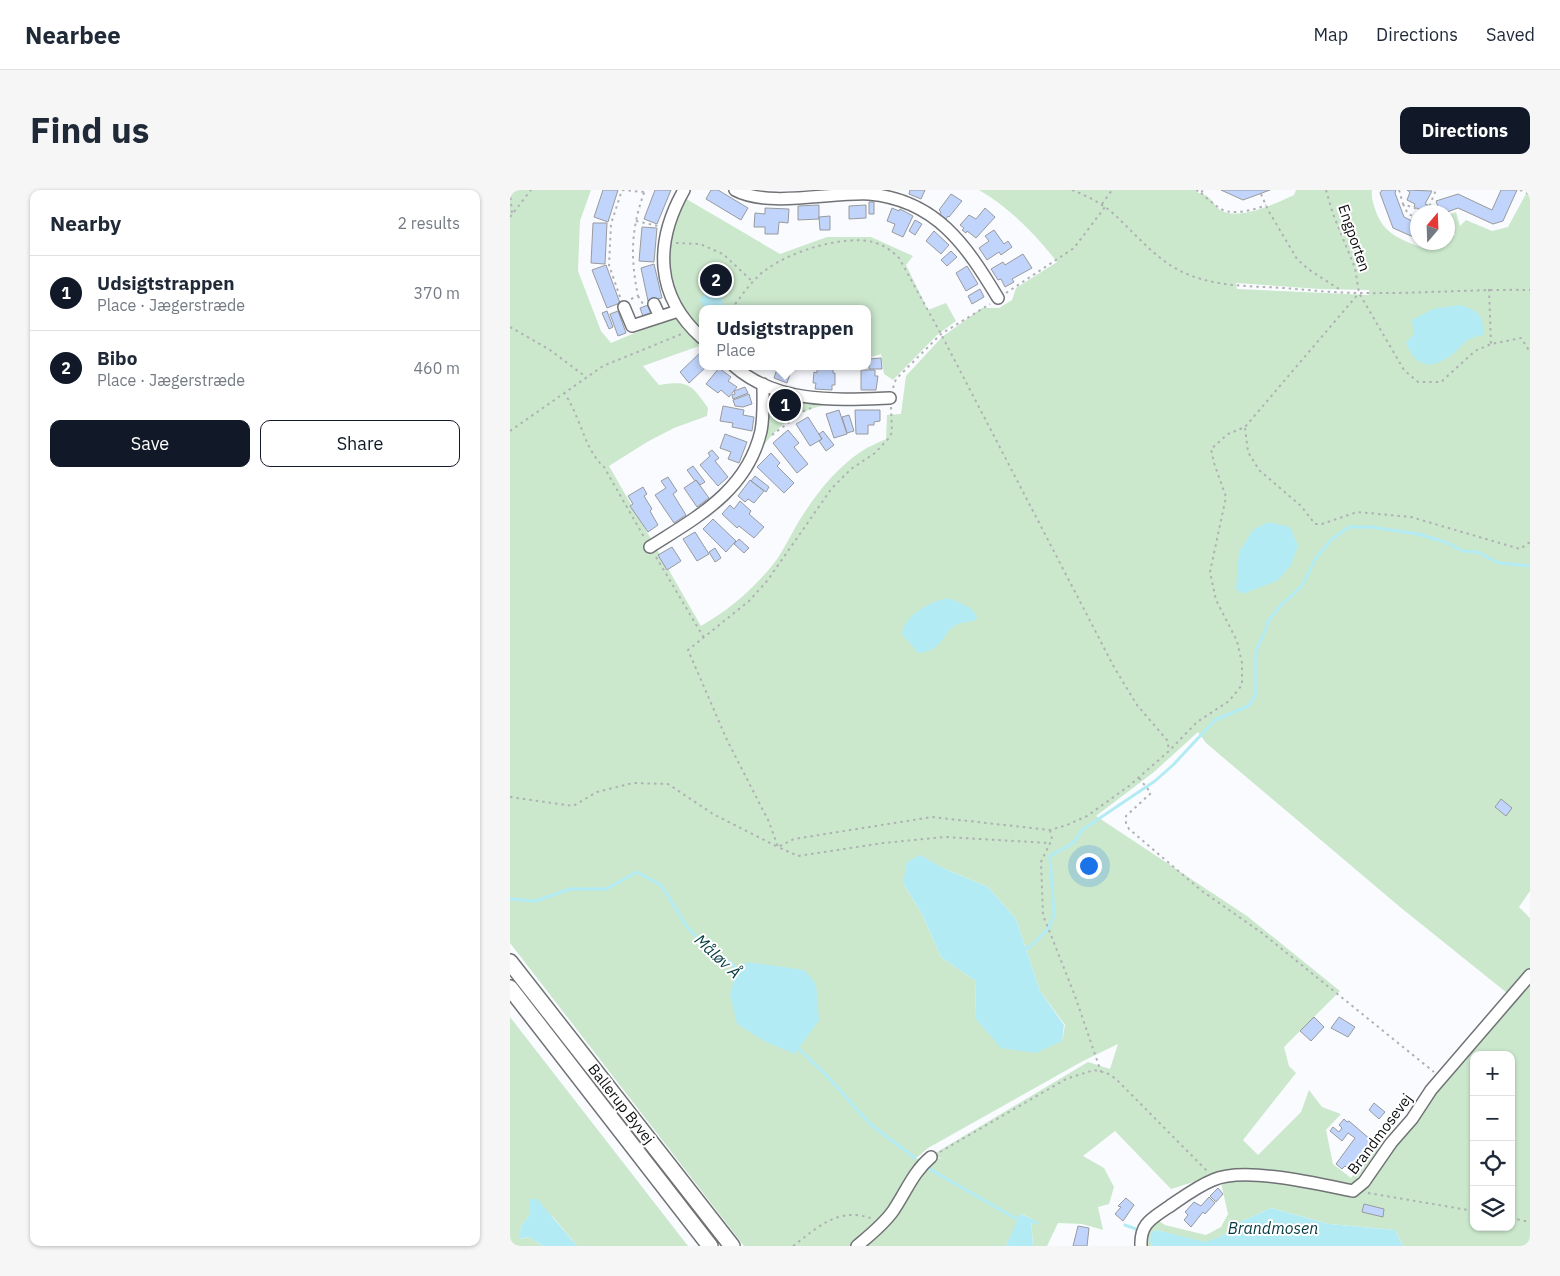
<!DOCTYPE html>
<meta charset="utf-8">
<style>
:root{--surface:#fff;--page:#f6f6f7;--text:#1f2937;--muted:#747a83;--line:#e0e1e3;--accent:#111827}
body{margin:0;font-family:"IBM Plex Sans",sans-serif;background:var(--page);color:var(--text)}
.controls{position:absolute;right:15px;bottom:15px;display:grid;overflow:hidden;border-radius:10px;box-shadow:0 1px 4px #0004}
.controls button{width:45px;height:45px;display:grid;place-items:center;padding:0;border:0;border-bottom:1px solid var(--line);background:var(--surface);color:var(--text);font:25px sans-serif}
.compass{position:absolute;left:900px;top:15px;width:45px;height:45px;border-radius:50%;background:var(--surface);box-shadow:0 1px 4px #0004;rotate:19deg}
.you{position:absolute;left:578px;top:675px;width:18px;height:18px;margin:-12px;border:4px solid #fff;border-radius:50%;background:#1a73e8;box-shadow:0 0 0 8px #1a73e833}
.badge{display:grid;place-items:center;width:32px;height:32px;border-radius:50%;background:var(--accent);color:#fff;font-size:16px;font-weight:700}
.pin{position:absolute;translate:-50% -50%;border:2px solid #fff;box-shadow:0 1px 5px #0006}
.popup{position:absolute;left:189px;top:115px;width:172px;height:65px;box-sizing:border-box;display:grid;place-content:center;border-radius:10px;background:var(--surface);filter:drop-shadow(0 1px 4px #0005);font-size:16px;white-space:nowrap;color:var(--muted)}
.popup b{font-size:19px;color:var(--text)}
.popup::after{content:'';position:absolute;left:50%;top:100%;margin-left:-10px;border:10px solid transparent;border-top-color:var(--surface)}
.list{margin:0;padding:0;list-style:none}
h2{display:flex;justify-content:space-between;align-items:center;height:65px;margin:0;padding:0 20px;font-size:21px}
h2 small{font-size:16px;font-weight:400;color:var(--muted)}
.list li{display:grid;grid-template-columns:32px 1fr auto;gap:15px;align-items:center;box-sizing:border-box;height:75px;padding:0 20px;border-top:1px solid var(--line)}
.list b{display:block;font-size:19px;white-space:nowrap}
.list p{margin:0;font-size:16px;white-space:nowrap;color:var(--muted)}
.list em{font-size:16px;font-style:normal;color:var(--muted)}
.actions{display:flex;gap:10px;padding:15px 20px}
.actions a{flex:1;padding:11px 0;border:1px solid var(--accent);border-radius:10px;text-align:center;font-size:18px;color:var(--accent)}
.actions .main{background:var(--accent);color:#fff}
.icon{flex:none;width:28px;height:28px;fill:none;stroke:currentColor;stroke-width:2;stroke-linecap:round;stroke-linejoin:round}
.map{position:relative;flex:none;width:1020px;height:1056px;overflow:hidden;border-radius:10px}
header{display:flex;align-items:center;gap:30px;box-sizing:border-box;height:70px;padding:0 25px;background:var(--surface);border-bottom:1px solid var(--line)}
header strong{font-size:24px}
nav{display:flex;gap:28px;margin-inline-start:auto;font-size:18px}
.intro{display:flex;align-items:center;justify-content:space-between;box-sizing:border-box;height:120px;padding:0 30px}
h1{margin:0;font-size:35px}
.button{padding:12px 22px;border-radius:10px;background:var(--accent);color:#fff;font-size:18px;font-weight:700}
main{display:flex;gap:30px;padding:0 30px}
aside{flex:1;background:var(--surface);border-radius:10px;box-shadow:0 1px 4px #0004}
.map>svg:first-child{display:block}
.green{fill:#cbe8cd;fill-rule:evenodd}
.water{fill:#b3ebf5}
.lines{fill:none;stroke-linecap:round;stroke-linejoin:round}
.stream{stroke:#b3ebf5;stroke-width:3}
.building{fill:#c1d4fb;stroke:#989a9d}
.minor-casing{stroke:#707275;stroke-width:14}
.major-casing{stroke:#707275;stroke-width:18}
.path{stroke:#afb1b3;stroke-width:2;stroke-dasharray:2.5 4;stroke-linecap:butt}
.minor{stroke:#fff;stroke-width:11}
.major{stroke:#fff;stroke-width:15}
.labels{text-anchor:middle;stroke-width:4;stroke-linejoin:round;paint-order:stroke}
.street-label{font-size:15px;fill:#0c0d0e;stroke:#fff}
.water-label{font-size:16px;font-style:italic;fill:#033a41;stroke:#fff}
</style>
<header>
<strong>Nearbee</strong>
<nav><a>Map</a><a>Directions</a><a>Saved</a></nav>
</header>
<div class="intro"><h1>Find us</h1><a class="button">Directions</a></div>
<main>
<aside>
<h2>Nearby<small>2 results</small></h2>
<ul class="list">
<li><span class="badge">1</span><div><b>Udsigtstrappen</b><p>Place · Jægerstræde</p></div><em>370 m</em></li>
<li><span class="badge">2</span><div><b>Bibo</b><p>Place · Jægerstræde</p></div><em>460 m</em></li>
</ul>
<div class="actions"><a class="main">Save</a><a>Share</a></div>
</aside>
<div class="map">
<svg width="1020" height="1056" viewBox="0 0 1020 1056">
<rect width="100%" height="100%" fill="#f9fbfe"/>
<path class="green" d="M 0,0 L 81,0 L 70,31 L 68,81 L 91,141 L 101,153 L 165,126 L 192,155 L 133,176 L 149,195 C 179,190 182,195 198,218 L 197,226 L 164,238 L 137,252 L 99,276 L 191,436 C 220,419 240,402 261,377 C 272,364 280,346 289,331 C 305,305 326,278 352,261 C 359,256 368,253 376,249 L 377,225 L 391,224 L 396,186 L 432,147 L 472,118 L 489,118 L 502,110 L 506,98 L 547,72 C 526,45 499,17 469,0 L 685,0 C 688,4 690,3 695,5 C 702,8 705,18 712,21 C 731,30 767,13 784,5 L 786,0 L 862,0 C 861,7 863,12 865,19 C 873,44 890,49 913,58 L 929,53 L 938,52 L 938,48 L 945,45 L 938,25 L 946,22 L 950,36 L 956,30 L 982,41 L 998,37 L 1018,0 L 1020,0 L 1020,701 L 1009,717 L 1020,728 L 1020,1056 L 893,1056 L 885,1040 L 819,1034 L 761,1018 L 732,1031 L 712,1046 L 695,1053 L 646,1040 L 640,1052 L 643,1056 L 635,1056 L 640,1035 L 647,1030 L 655,1035 L 696,1045 L 711,1037 L 718,1024 L 709,984 L 661,999 L 605,941 L 573,966 L 594,978 L 604,997 L 599,1014 L 588,1017 L 593,1040 L 572,1034 L 548,1033 L 537,1056 L 523,1056 L 521,1028 L 511,1024 L 496,1056 L 234,1056 L 0,753 ZM 726,93 L 810,99 L 859,100 L 859,105 L 727,99 ZM 688,542 L 696,553 L 890,717 L 1002,807 C 951,868 898,927 859,997 L 845,991 L 870,958 L 866,952 L 841,988 L 823,974 L 816,940 L 831,924 L 812,917 L 799,900 L 791,922 L 748,965 L 733,950 L 786,883 L 779,876 L 774,857 L 830,801 L 737,726 L 586,626 L 644,582 ZM 433,678 L 478,697 L 506,729 L 530,801 L 555,835 L 552,851 L 465,828 L 466,791 L 431,767 L 412,724 L 393,693 ZM 608,854 L 600,879 L 578,872 L 422,965 L 433,969 L 421,967 L 405,969 L 418,958 L 573,871 ZM 964,865 L 1001,865 L 1001,1037 L 964,1037 Z
M 173,7 L 270,64 L 317,47 L 361,47 L 403,66 L 396,75 L 418,120 L 436,113 L 446,131 L 427,145 L 383,190 L 374,184 L 371,164 L 358,168 L 358,119 L 192,119 L 192,144 L 177,129 L 163,98 L 158,71 L 161,32 Z
M 269,206 L 288,212 L 314,215 C 280,225 274,231 251,258 L 259,227 L 260,210 L 262,207 Z
M 0,827 L 178,1056 L 67,1056 L 43,1027 L 19,1009 L 19,1026 L 11,1036 L 10,1049 L 19,1047 L 33,1056 L 0,1056 Z"/>
<path class="water" d="M 198,101 L 212,106 L 213,119 L 194,119 L 190,109 Z
M 949,115 C 967,120 974,124 973,145 C 969,146 963,147 958,150 C 953,153 949,159 944,163 C 922,180 907,179 896,153 L 904,144 L 902,130 L 923,119 Z
M 758,332 L 780,337 L 788,356 L 781,375 L 767,391 L 732,404 L 726,399 L 729,362 L 743,340 Z
M 439,408 C 449,413 462,416 467,427 L 464,431 C 459,432 453,432 448,434 C 430,443 435,461 408,463 L 392,444 C 394,425 421,411 439,408 Z
M 410,665 L 433,678 L 478,697 L 506,729 L 530,801 L 554,835 L 552,851 L 526,863 L 491,858 L 465,828 L 466,791 L 431,767 L 412,724 L 393,693 L 397,672 Z
M 237,772 L 294,780 L 306,794 L 309,830 L 285,864 L 256,852 L 227,834 L 220,805 L 226,782 Z
M 19,1009 L 27,1009 L 67,1056 L 33,1056 L 19,1047 L 9,1049 L 11,1036 L 19,1026 Z
M 761,1018 L 819,1034 L 885,1040 L 893,1056 L 643,1056 L 640,1052 L 641,1043 L 646,1040 L 695,1052 L 712,1046 L 732,1031 Z
M 510,1024 L 521,1028 L 523,1056 L 496,1056 Z"/>
<g class="lines">
<path class="stream" d="M 0,709 L 26,711 L 60,699 L 96,699 L 127,682 L 151,695 L 177,737 L 194,754 L 222,774 L 230,784
M 516,758 L 519,758 L 538,739 L 544,725 L 540,666 C 556,655 561,660 572,640 L 645,591 L 663,575 L 705,530 L 738,516 L 742,511 L 746,504 L 746,461 L 756,439 L 758,431 L 771,415 L 792,396 L 806,368 L 821,350 L 839,337 L 861,337 L 908,344 L 935,352 L 953,361 L 967,362 L 989,373 L 1020,376
M 286,856 L 318,887 L 360,934 L 405,968
M 416,977 L 505,1028 L 512,1029
M 518,1030 L 527,1033
M 615,1035 L 626,1039"/>
</g>
<path class="building" d="M 93,0 L 108,0 L 98,32 L 84,27 Z
M 145,0 L 161,0 L 147,34 L 134,29 Z
M 201,0 L 208,0 L 238,18 L 231,30 L 196,9 Z
M 400,0 L 415,0 L 411,9 L 399,4 Z
M 711,0 L 760,0 L 733,10 Z
M 872,0 L 886,0 L 885,3 L 894,27 L 908,34 L 908,49 L 883,38 L 870,3 Z
M 897,0 L 922,1 L 915,14 L 918,15 L 915,22 L 904,17 L 905,14 L 897,10 L 900,2 Z
M 991,0 L 1007,0 L 993,31 L 983,34 L 948,18 L 937,22 L 930,22 L 926,11 L 948,4 L 982,20 Z
M 441,4 L 452,11 L 439,27 L 438,26 L 436,29 L 429,25 L 431,22 L 429,20 Z
M 359,12 L 364,12 L 364,24 L 359,24 Z
M 309,15 L 309,29 L 288,30 L 288,16 Z
M 356,15 L 356,28 L 339,29 L 339,16 Z
M 255,18 L 279,19 L 278,33 L 269,32 L 268,44 L 255,44 L 255,37 L 244,37 L 245,23 L 255,24 Z
M 382,18 L 389,21 L 390,19 L 403,26 L 393,47 L 382,42 L 385,34 L 377,31 Z
M 475,18 L 485,27 L 466,48 L 457,41 L 456,43 L 452,40 L 454,38 L 450,35 L 459,25 L 466,29 Z
M 320,26 L 320,40 L 310,40 L 309,27 Z
M 405,30 L 412,34 L 405,45 L 399,41 Z
M 83,33 L 97,33 L 95,74 L 81,73 Z
M 132,37 L 147,38 L 144,72 L 129,71 Z
M 484,40 L 494,54 L 498,51 L 502,57 L 491,65 L 489,62 L 477,70 L 469,58 L 479,51 L 475,46 Z
M 424,41 L 439,55 L 431,64 L 416,51 Z
M 441,61 L 447,67 L 437,76 L 431,70 Z
M 513,64 L 522,78 L 502,89 L 504,92 L 495,97 L 491,89 L 488,90 L 481,79 L 493,72 L 495,75 Z
M 144,74 L 152,108 L 138,111 L 131,78 Z
M 96,75 L 110,113 L 97,118 L 82,80 Z
M 457,76 L 468,94 L 456,101 L 446,83 Z
M 470,99 L 474,107 L 462,114 L 458,106 Z
M 138,115 L 142,126 L 134,129 L 130,118 Z
M 97,121 L 103,137 L 99,139 L 92,123 Z
M 108,121 L 116,143 L 108,146 L 100,124 Z
M 192,161 L 192,176 L 197,176 L 179,193 L 170,182 Z
M 371,168 L 372,179 L 359,179 L 359,169 Z
M 268,176 L 283,176 L 277,193 L 264,188 Z
M 307,176 L 323,176 L 323,183 L 325,183 L 325,195 L 322,195 L 322,200 L 305,199 L 306,193 L 303,193 L 304,182 L 307,183 Z
M 209,178 L 221,187 L 218,191 L 227,197 L 219,207 L 211,200 L 208,203 L 196,194 Z
M 351,180 L 365,180 L 365,186 L 368,186 L 366,200 L 351,200 Z
M 235,197 L 238,203 L 223,209 L 222,205 L 225,204 L 224,201 Z
M 239,204 L 242,214 L 233,217 L 225,216 L 223,210 Z
M 213,216 L 234,220 L 233,225 L 244,227 L 242,241 L 222,237 L 223,233 L 210,231 Z
M 329,220 L 337,244 L 324,248 L 316,224 Z
M 345,220 L 370,220 L 370,231 L 364,232 L 364,235 L 358,235 L 358,244 L 346,244 Z
M 339,225 L 344,241 L 337,243 L 332,227 Z
M 298,227 L 312,249 L 300,256 L 286,234 Z
M 278,240 L 289,253 L 284,257 L 298,274 L 287,283 L 263,253 Z
M 313,241 L 324,255 L 316,261 L 309,251 L 312,249 L 309,244 Z
M 215,244 L 237,252 L 229,273 L 218,269 L 221,262 L 210,258 Z
M 202,260 L 209,268 L 205,271 L 218,287 L 208,296 L 190,275 L 200,266 L 198,263 Z
M 261,263 L 270,273 L 267,276 L 284,293 L 274,303 L 247,277 Z
M 183,276 L 195,292 L 190,295 L 186,290 L 185,291 L 177,280 Z
M 245,286 L 259,297 L 256,302 L 241,291 Z
M 158,287 L 167,301 L 163,304 L 176,325 L 164,333 L 145,305 L 156,298 L 151,291 Z
M 186,290 L 199,308 L 187,317 L 174,298 Z
M 240,290 L 254,301 L 244,313 L 238,309 L 235,312 L 228,306 Z
M 133,297 L 137,304 L 134,306 L 142,319 L 140,321 L 148,335 L 138,342 L 120,316 L 123,314 L 118,306 Z
M 230,311 L 241,321 L 239,324 L 254,337 L 244,348 L 229,336 L 227,338 L 212,324 L 220,315 L 224,319 Z
M 203,329 L 226,351 L 216,362 L 193,339 Z
M 185,342 L 199,364 L 187,371 L 173,349 Z
M 229,349 L 239,358 L 234,363 L 224,354 Z
M 162,357 L 171,371 L 157,380 L 148,365 Z
M 205,358 L 211,368 L 205,372 L 199,362 Z
M 991,609 L 1002,618 L 996,626 L 985,617 Z
M 804,827 L 814,837 L 801,851 L 790,841 Z
M 829,827 L 845,837 L 838,847 L 821,838 Z
M 864,913 L 875,922 L 869,929 L 859,920 Z
M 834,929 L 837,932 L 839,931 L 861,950 L 858,953 L 861,956 L 858,959 L 860,960 L 842,982 L 835,976 L 832,979 L 826,974 L 845,948 L 838,943 L 832,951 L 820,941 L 823,937 L 829,942 L 832,938 L 829,935 Z
M 708,998 L 713,1004 L 706,1012 L 700,1006 Z
M 699,1007 L 705,1013 L 695,1024 L 693,1022 L 681,1037 L 674,1030 L 678,1025 L 675,1022 L 684,1012 L 691,1016 Z
M 616,1008 L 624,1015 L 613,1031 L 605,1024 L 611,1017 L 608,1016 Z
M 854,1014 L 874,1019 L 873,1027 L 852,1022 Z
M 568,1036 L 579,1038 L 577,1056 L 563,1056 Z"/>
<g class="lines">
<g class="minor-casing">
<path id="minor" d="M 174,0 C 144,53 145,106 192,148
M 225,0 C 258,18 321,2 359,4 C 426,10 456,55 488,108
M 144,114 L 150,127
M 114,117 L 122,136 L 168,121
M 224,176 C 267,214 327,210 380,208
M 140,357 C 187,327 237,301 251,241 C 254,225 253,210 253,194
M 347,1056 C 360,1045 373,1035 383,1021 C 396,1002 403,982 421,967
M 631,1056 C 630,1034 641,1029 657,1018 C 672,1008 686,997 703,990 C 734,976 809,994 843,1001 L 854,992 L 881,953 L 902,929 L 921,900 L 1020,785"/>
</g>
<g class="major-casing">
<path id="major" d="M 0,772 L 222,1056
M 0,798 L 200,1056"/>
</g>
<path class="path" d="M 112,0 L 134,2
M 562,0 C 580,7 597,16 610,30 C 631,50 650,73 677,84 C 708,97 741,96 774,98 C 799,100 825,103 850,103 C 906,104 963,99 1020,100
M 686,0 L 691,3 L 693,0
M 816,0 L 823,24 L 845,78 L 849,103 L 894,180 L 908,192 L 931,192 L 965,161 L 981,154 L 1011,148 L 1020,162
M 889,0 L 893,14 L 916,22
M 1010,0 L 1020,4
M 0,1 L 2,23
M 691,3 C 698,9 705,16 713,20 C 724,25 745,20 756,15
M 751,4 L 758,20 L 787,69 L 798,79 L 832,101
M 592,14 L 602,0
M 893,14 L 898,24 L 908,28
M 917,22 L 926,0
M 0,27 L 21,0
M 126,31 L 148,36
M 166,53 L 190,54 L 213,64 L 243,92
M 979,99 L 981,154
M 496,103 L 564,58 L 595,17
M 128,106 L 133,114
M 110,107 L 99,75 L 101,34 L 112,0
M 121,109 L 128,106 C 120,66 121,38 135,0
M 221,119 C 232,106 242,89 257,79 C 282,61 333,45 363,52 C 374,55 382,61 389,68 L 431,144 L 604,477 L 627,515 L 657,550 L 659,560
M 0,137 L 40,160 L 76,187
M 383,198 L 386,189 L 431,144 L 480,114
M 54,202 C 59,211 64,219 67,228 C 75,246 79,263 94,277 L 134,347
M 381,217 L 382,242 L 379,248 L 365,263 L 341,279 L 322,298 L 257,391 L 239,411 L 178,460 L 217,550 L 259,632 L 268,657 L 288,666 L 373,653 L 435,647 L 540,653
M 735,238 L 738,262 L 749,280 L 791,316 L 805,334 L 812,334 L 847,322 L 901,327 L 1010,359 L 1020,352
M 0,241 L 93,176 L 174,143
M 262,245 L 294,221 L 301,218
M 146,367 L 194,448
M 629,588 L 641,603 L 616,626 L 616,633 L 619,639 L 692,701 L 752,743 L 924,882
M 0,607 L 63,616 L 87,602 L 123,593 L 158,594 L 203,624 L 268,657 L 284,649 L 422,627 L 540,640 L 557,635 L 577,626 L 619,596 L 659,561 L 687,532 L 719,511 L 732,495 L 732,473 L 727,451 L 706,410 L 700,382 L 716,307 L 704,273 L 701,259 L 718,244 L 735,237 L 849,103
M 540,640 L 542,649 L 531,672 L 533,725 L 565,806 L 591,882
M 430,962 L 556,889 L 584,880 L 597,883 L 606,889 L 698,982
M 858,1003 L 964,1021
M 1001,1028 L 1020,1032
M 283,1056 C 308,1037 329,1016 363,1029"/>
<use href="#minor" class="minor"/>
<use href="#major" class="major"/>
</g>
<g class="labels">
<g class="street-label">
<text transform="translate(844 48) rotate(71)" y="5">Engporten</text>
<text transform="translate(111 914) rotate(52)" y="5">Ballerup Byvej</text>
<text transform="translate(870 944) rotate(-53)" y="5">Brandmosevej</text>
</g>
<g class="water-label">
<text transform="translate(208 766) rotate(43)" y="6">Måløv Å</text>
<text x="763" y="1044">Brandmosen</text>
</g>
</g>
</svg>
<div class="controls">
<button>+</button>
<button>−</button>
<button><svg class="icon" aria-label="locate" viewBox="0 0 24 24"><circle cx="12" cy="12" r="6"/><path d="M12 2v4M12 18v4M2 12h4M18 12h4"/></svg></button>
<button><svg class="icon" aria-label="layers" viewBox="0 0 24 24"><path d="M12 4l9 5-9 5-9-5zM3 14l9 5 9-5"/></svg></button>
</div>
<svg class="compass" viewBox="-18 -18 36 36"><path d="M0-13l5 13h-10z" fill="#e53935"/><path d="M0 13l5-13h-10z" fill="#747a83"/></svg>
<div class="you"></div>
<div class="pin badge" style="left:275px;top:215px">1</div>
<div class="popup"><b>Udsigtstrappen</b>Place</div>
<div class="pin badge" style="left:206px;top:90px">2</div>
</div>
</main>
